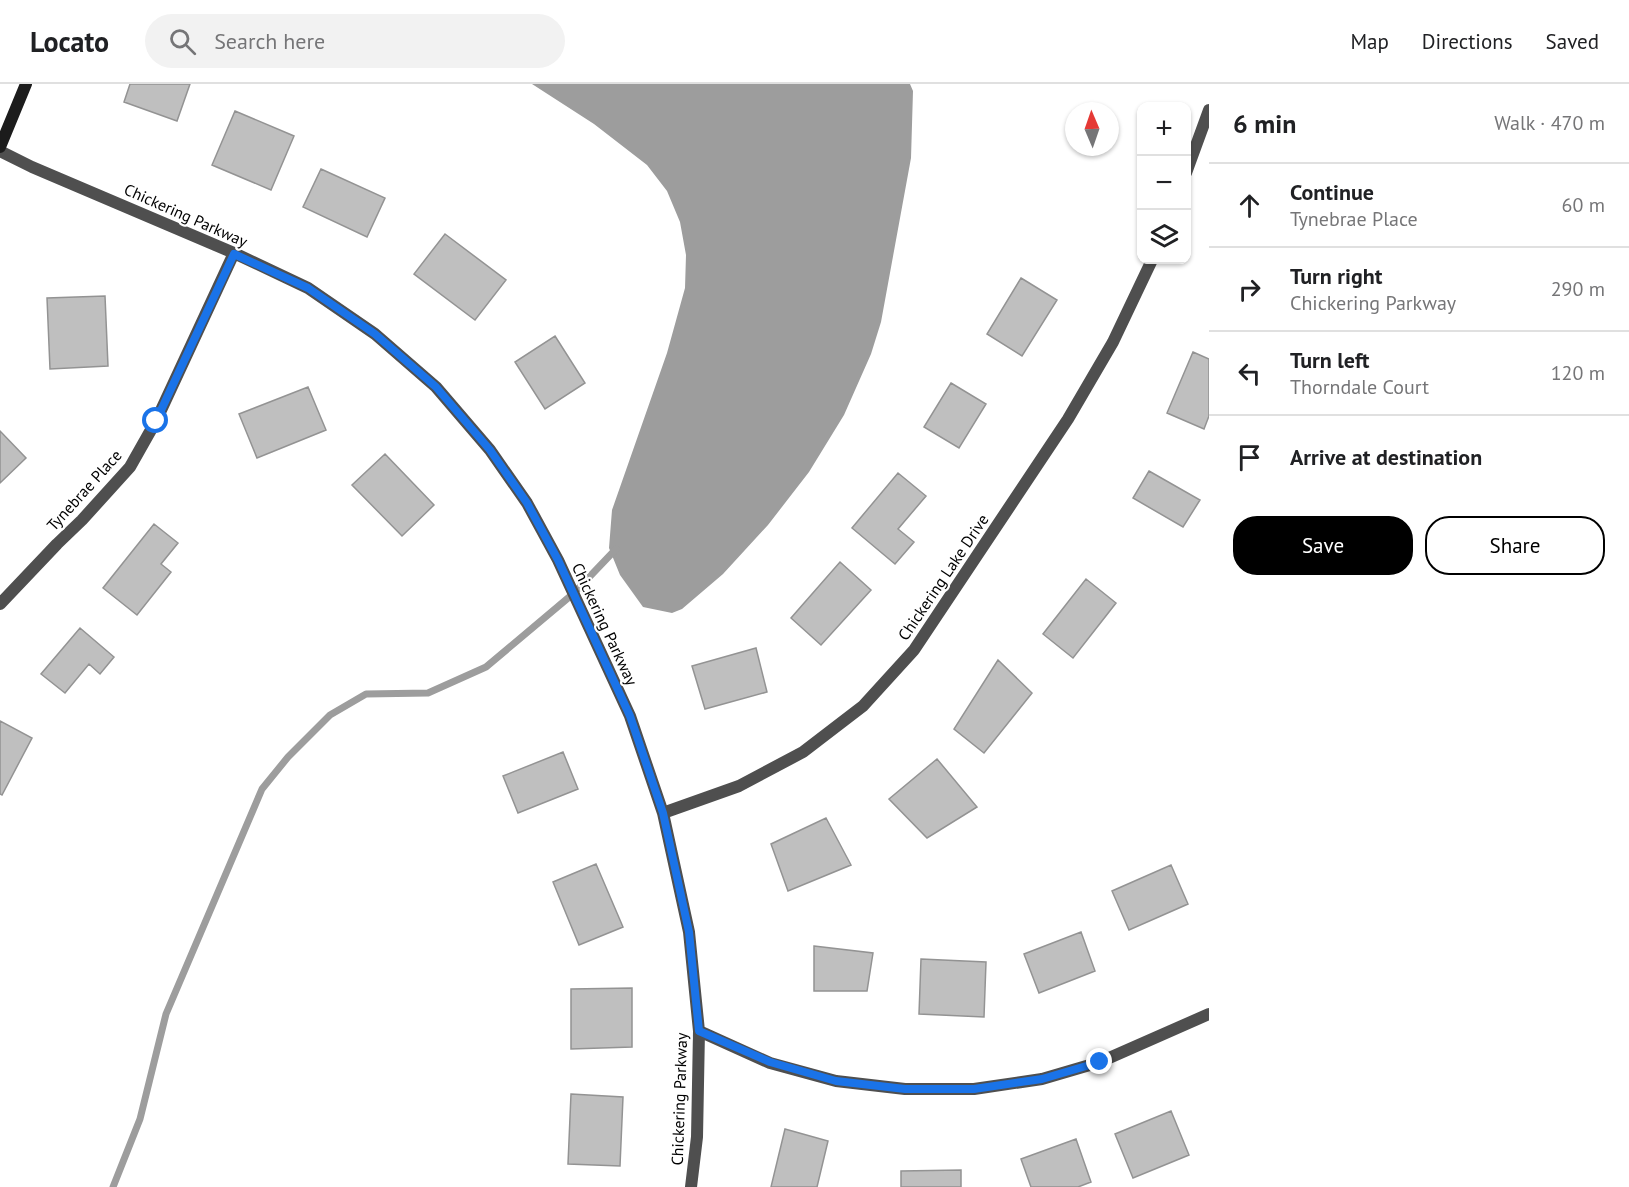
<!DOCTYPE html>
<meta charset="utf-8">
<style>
:root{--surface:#fff;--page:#f2f2f2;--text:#202124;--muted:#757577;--line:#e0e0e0;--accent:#000}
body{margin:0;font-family:"PT Sans",sans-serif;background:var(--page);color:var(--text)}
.controls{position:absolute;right:18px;top:18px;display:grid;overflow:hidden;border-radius:12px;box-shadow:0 2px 4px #0004}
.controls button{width:54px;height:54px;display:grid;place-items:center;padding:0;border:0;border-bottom:2px solid var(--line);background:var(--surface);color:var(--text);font:30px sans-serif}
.compass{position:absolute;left:1065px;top:18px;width:54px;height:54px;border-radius:50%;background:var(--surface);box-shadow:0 2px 4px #0004;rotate:358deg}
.stop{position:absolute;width:18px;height:18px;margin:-14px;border:4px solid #1a73e8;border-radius:50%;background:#fff}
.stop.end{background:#1a73e8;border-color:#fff;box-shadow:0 2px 6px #0008}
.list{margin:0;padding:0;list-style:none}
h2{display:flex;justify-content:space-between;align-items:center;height:78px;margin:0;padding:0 24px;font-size:26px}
h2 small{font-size:20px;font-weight:400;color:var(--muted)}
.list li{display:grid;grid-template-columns:39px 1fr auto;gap:18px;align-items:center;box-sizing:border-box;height:84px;padding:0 24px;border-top:2px solid var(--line)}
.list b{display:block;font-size:22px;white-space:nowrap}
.list p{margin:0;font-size:20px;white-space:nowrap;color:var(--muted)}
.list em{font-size:20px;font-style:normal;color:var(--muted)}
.actions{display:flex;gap:12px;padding:18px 24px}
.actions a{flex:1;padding:14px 0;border:2px solid var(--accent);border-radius:24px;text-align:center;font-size:21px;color:var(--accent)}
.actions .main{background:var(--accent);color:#fff}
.icon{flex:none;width:33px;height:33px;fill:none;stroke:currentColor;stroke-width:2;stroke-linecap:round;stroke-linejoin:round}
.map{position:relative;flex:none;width:1209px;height:1103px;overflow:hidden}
header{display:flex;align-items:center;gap:36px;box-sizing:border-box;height:84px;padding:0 30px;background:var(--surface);border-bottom:2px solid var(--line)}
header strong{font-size:28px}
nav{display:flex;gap:33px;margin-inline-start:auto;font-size:21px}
.search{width:420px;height:54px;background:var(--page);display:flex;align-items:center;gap:15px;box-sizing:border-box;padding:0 21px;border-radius:33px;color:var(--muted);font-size:22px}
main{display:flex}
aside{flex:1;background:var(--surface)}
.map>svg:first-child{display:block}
.water{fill:#9d9d9d}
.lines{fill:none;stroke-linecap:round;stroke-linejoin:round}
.stream{stroke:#9d9d9d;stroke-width:7}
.building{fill:#bfbfbf;stroke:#939393;stroke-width:1.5}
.minor{stroke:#4f4f4f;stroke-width:12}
.secondary{stroke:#1c1c1c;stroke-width:12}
.route{stroke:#1a73e8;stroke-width:8}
.labels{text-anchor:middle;stroke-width:4.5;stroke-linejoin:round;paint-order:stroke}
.street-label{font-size:16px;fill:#000;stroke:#fff}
</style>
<header>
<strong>Locato</strong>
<div class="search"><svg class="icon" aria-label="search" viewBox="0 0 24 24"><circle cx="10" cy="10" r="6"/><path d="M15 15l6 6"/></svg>Search here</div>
<nav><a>Map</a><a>Directions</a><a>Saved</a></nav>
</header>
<main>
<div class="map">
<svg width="1209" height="1103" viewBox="0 0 1209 1103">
<rect width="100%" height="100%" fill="#fff"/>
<path class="water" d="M 532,0 L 910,0 L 913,7 L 911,74 L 881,238 L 871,270 L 844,331 L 809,388 L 768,441 L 723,490 L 682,525 L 672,529 L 643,523 L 620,491 L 609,464 L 612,426 L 667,269 L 685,204 L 686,171 L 680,138 L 667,107 L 647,81 L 594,40 Z"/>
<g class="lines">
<path class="stream" d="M 113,1103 L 140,1035 L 166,930 L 262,705 L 288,673 L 330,631 L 366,610 L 428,609 L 486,583 L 574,509 L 616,465"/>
</g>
<path class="building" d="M 130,0 L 190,0 L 177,37 L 124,18 Z
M 235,27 L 294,52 L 271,106 L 212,81 Z
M 321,85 L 385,114 L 367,153 L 303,123 Z
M 445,150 L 506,196 L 475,236 L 414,190 Z
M 1021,194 L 1057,216 L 1022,272 L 987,250 Z
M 105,212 L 108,282 L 50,285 L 47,214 Z
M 555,252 L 585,299 L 545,325 L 515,278 Z
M 1193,268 L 1209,275 L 1209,332 L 1204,345 L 1167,329 Z
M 951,299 L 986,320 L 959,364 L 924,343 Z
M 308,303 L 326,346 L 257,374 L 239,330 Z
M 0,347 L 26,374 L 0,399 Z
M 385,370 L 434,421 L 402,452 L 352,401 Z
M 1149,387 L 1200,416 L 1183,443 L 1133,414 Z
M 898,389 L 926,412 L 898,445 L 914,458 L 895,480 L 852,444 Z
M 154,440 L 178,459 L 161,480 L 171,488 L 137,531 L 103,504 Z
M 840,478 L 871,506 L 821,561 L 791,534 Z
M 1086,495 L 1116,519 L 1073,574 L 1043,550 Z
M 80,544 L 114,573 L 100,590 L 89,580 L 65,609 L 41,590 Z
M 756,564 L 767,608 L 705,625 L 692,582 Z
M 998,576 L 1032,609 L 984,669 L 954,645 Z
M 0,637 L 32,654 L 2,711 L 0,710 Z
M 563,668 L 578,705 L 518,729 L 503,692 Z
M 937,675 L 977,723 L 927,754 L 889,715 Z
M 826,734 L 851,781 L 788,807 L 771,760 Z
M 596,780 L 623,843 L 579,861 L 553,798 Z
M 1171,781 L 1188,820 L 1129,846 L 1112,807 Z
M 1081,848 L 1095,887 L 1039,909 L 1024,870 Z
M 814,862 L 873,869 L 867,907 L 814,907 Z
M 921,875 L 986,878 L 984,933 L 919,930 Z
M 632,904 L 632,963 L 571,965 L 571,905 Z
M 571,1010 L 623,1013 L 620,1082 L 568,1080 Z
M 1171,1027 L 1189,1071 L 1133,1094 L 1115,1050 Z
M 785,1045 L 828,1057 L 817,1103 L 771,1103 Z
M 1076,1055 L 1091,1098 L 1078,1103 L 1031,1103 L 1021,1075 Z
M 961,1086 L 961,1103 L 901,1103 L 901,1087 Z"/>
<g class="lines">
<path class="minor" d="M 0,67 L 32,83 L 234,169 L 308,204 L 375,250 L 436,303 L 490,366 L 527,419 L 558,476 L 630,632 L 663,729 L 689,848 L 699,947 L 697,1053 L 691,1103
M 1186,89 L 1209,26
M 0,520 L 57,460 L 82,436 L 130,383 L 156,337 L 234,169
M 663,729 L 739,702 L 803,668 L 863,622 L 914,566 L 1068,335 L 1113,258 L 1152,176
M 699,947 L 770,979 L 836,997 L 905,1005 L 974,1005 L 1042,995 L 1100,978 L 1209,930"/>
<path class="secondary" d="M 0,63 L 26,0"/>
</g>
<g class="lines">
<path class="route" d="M 156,337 L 234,170 L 308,204 L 375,250 L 436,303 L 490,366 L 527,419 L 558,476 L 630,632 L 663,729 L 689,848 L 699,947 L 770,978 L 836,997 L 905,1005 L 974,1005 L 1042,995 L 1100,978"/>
</g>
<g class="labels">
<g class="street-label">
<text transform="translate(186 131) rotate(24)" y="6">Chickering Parkway</text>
<text transform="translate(84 406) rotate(-48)" y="6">Tynebrae Place</text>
<text transform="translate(943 493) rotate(-56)" y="6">Chickering Lake Drive</text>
<text transform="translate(605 540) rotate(65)" y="6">Chickering Parkway</text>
<text transform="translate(679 1015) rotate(-88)" y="6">Chickering Parkway</text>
</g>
</g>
</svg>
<div class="controls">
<button>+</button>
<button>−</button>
<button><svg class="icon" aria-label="layers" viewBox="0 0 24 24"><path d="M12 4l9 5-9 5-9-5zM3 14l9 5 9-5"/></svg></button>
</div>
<svg class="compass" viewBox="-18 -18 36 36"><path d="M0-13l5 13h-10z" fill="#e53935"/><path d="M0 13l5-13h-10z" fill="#757577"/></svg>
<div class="stop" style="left:156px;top:337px"></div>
<div class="stop end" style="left:1100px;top:978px"></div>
</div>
<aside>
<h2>6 min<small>Walk · 470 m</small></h2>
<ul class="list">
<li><svg class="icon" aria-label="ahead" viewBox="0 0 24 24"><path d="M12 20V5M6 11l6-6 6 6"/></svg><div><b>Continue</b><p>Tynebrae Place</p></div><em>60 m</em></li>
<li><svg class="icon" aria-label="right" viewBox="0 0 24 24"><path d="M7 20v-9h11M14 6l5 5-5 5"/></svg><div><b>Turn right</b><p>Chickering Parkway</p></div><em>290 m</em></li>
<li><svg class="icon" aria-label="left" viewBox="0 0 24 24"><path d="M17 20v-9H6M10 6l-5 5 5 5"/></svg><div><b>Turn left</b><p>Thorndale Court</p></div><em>120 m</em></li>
<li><svg class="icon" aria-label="arrive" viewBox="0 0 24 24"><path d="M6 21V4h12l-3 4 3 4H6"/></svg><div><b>Arrive at destination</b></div></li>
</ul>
<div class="actions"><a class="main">Save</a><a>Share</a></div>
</aside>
</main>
